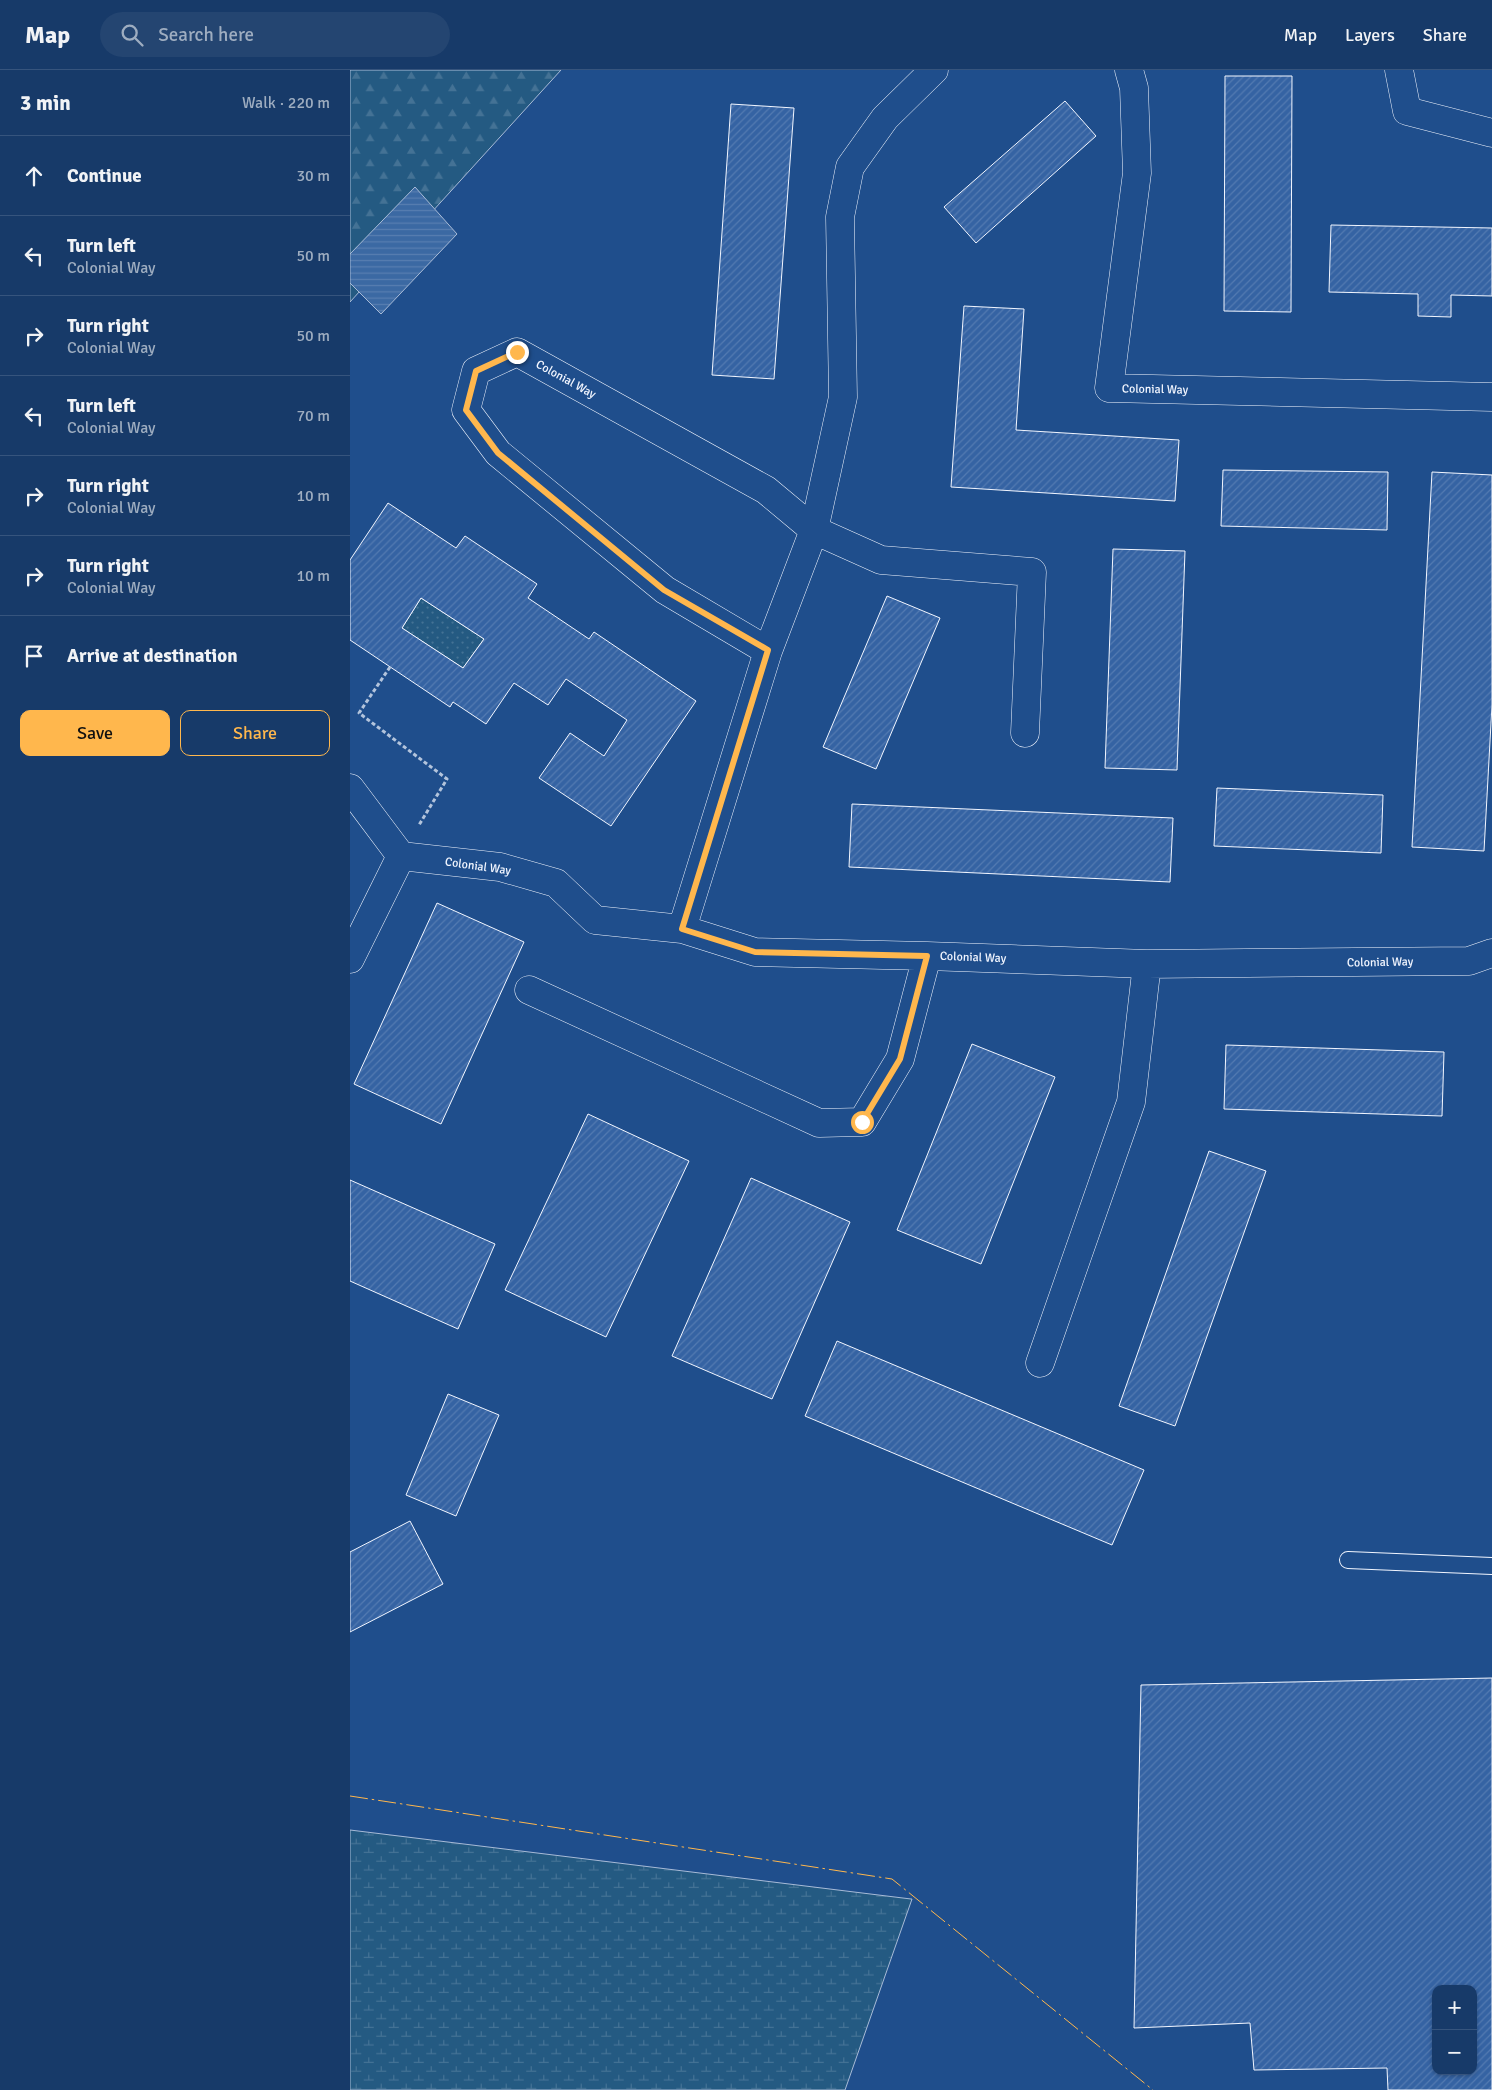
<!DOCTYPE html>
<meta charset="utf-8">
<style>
:root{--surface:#173a69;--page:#244571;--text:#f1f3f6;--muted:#9eadc0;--line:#36547d;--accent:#ffb74d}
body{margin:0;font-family:Signika,sans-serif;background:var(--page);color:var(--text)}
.controls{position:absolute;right:15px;bottom:15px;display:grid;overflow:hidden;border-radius:10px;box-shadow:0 1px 4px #0004}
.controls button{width:45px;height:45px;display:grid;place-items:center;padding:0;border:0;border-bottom:1px solid var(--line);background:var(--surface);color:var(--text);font:25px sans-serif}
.stop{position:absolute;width:15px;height:15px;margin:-11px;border:4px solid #ffb74d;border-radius:50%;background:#fff}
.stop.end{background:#ffb74d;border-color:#fff;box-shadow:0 1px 5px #0008}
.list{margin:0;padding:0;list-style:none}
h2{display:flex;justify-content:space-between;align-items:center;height:65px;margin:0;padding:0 20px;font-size:21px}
h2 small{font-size:16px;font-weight:400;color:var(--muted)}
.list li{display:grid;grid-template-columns:32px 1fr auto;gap:15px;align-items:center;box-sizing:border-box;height:80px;padding:0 20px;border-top:1px solid var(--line)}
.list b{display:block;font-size:19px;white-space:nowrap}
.list p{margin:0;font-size:16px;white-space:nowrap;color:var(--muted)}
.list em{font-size:16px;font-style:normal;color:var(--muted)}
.actions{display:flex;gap:10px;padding:15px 20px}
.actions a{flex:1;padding:11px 0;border:1px solid var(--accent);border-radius:10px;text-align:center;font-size:18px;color:var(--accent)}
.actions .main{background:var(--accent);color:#111}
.icon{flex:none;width:28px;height:28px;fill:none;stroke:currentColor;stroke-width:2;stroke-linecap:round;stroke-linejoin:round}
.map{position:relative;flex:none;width:1142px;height:2020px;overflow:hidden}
header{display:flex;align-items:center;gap:30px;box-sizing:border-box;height:70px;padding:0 25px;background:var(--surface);border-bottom:1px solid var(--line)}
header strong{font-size:24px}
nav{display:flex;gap:28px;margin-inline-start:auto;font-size:18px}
.search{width:350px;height:45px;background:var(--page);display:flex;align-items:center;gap:12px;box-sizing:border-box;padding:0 18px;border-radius:28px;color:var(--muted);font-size:19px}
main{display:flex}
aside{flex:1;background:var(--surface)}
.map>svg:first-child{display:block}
.forest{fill:url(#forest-firs);stroke:#a8bbd7}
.wetland{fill:url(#wetland-marsh);stroke:#a8bbd7}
.park{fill:url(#park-dots);stroke:#a8bbd7}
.water{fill:url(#water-rules);stroke:#a8bbd7}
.building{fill:url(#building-hatch);stroke:#f2f6ff;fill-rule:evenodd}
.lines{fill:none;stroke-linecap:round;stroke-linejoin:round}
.service-casing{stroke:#f2f6ff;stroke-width:18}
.minor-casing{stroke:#f2f6ff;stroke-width:29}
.path{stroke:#b3c4dc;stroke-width:3;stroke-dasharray:4 2.5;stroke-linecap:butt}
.service{stroke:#1f4e8c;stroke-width:16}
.minor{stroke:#1f4e8c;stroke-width:28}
.power{stroke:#ffb74d;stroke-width:1;stroke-dasharray:18 4 2.5 4;stroke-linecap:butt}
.route{stroke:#ffb74d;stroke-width:6}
.labels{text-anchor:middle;stroke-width:4;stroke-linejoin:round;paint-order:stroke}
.street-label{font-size:12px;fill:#f2f6ff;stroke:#1f4e8c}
</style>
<header>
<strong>Map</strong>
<div class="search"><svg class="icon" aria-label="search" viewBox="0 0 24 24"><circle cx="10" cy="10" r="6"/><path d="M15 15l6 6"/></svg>Search here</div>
<nav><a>Map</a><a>Layers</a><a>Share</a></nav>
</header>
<main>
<aside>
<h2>3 min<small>Walk · 220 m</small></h2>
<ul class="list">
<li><svg class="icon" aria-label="ahead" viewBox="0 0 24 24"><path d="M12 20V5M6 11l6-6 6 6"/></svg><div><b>Continue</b></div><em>30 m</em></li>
<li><svg class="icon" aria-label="left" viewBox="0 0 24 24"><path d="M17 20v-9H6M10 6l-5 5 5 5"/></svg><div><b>Turn left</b><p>Colonial Way</p></div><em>50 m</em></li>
<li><svg class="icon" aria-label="right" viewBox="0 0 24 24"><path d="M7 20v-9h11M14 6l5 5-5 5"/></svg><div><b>Turn right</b><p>Colonial Way</p></div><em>50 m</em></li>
<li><svg class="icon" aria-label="left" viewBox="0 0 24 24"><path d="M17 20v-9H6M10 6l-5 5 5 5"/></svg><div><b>Turn left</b><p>Colonial Way</p></div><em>70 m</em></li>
<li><svg class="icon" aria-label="right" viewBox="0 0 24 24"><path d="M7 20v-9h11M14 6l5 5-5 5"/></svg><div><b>Turn right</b><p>Colonial Way</p></div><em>10 m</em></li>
<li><svg class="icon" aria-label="right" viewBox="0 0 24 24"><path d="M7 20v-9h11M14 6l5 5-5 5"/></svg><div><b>Turn right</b><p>Colonial Way</p></div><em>10 m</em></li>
<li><svg class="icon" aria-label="arrive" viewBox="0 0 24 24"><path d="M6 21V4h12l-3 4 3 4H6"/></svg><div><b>Arrive at destination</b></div></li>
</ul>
<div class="actions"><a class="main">Save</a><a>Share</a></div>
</aside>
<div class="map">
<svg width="1142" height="2020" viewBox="0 0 1142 2020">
<defs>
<pattern id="forest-firs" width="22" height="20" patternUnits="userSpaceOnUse" patternTransform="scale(1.25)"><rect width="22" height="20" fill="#245a82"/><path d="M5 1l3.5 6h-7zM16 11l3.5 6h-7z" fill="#447295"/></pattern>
<pattern id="wetland-marsh" width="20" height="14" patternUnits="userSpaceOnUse" patternTransform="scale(1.25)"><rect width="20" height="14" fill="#245a82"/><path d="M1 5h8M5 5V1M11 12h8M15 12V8" fill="none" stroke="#447295"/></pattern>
<pattern id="park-dots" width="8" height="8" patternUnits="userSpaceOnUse" patternTransform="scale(1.25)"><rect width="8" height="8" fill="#245a82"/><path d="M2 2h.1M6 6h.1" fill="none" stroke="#447295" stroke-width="1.8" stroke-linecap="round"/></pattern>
<pattern id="water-rules" width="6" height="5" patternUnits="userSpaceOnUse" patternTransform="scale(1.25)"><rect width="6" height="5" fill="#3b69a3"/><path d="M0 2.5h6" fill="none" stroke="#587fb1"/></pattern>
<pattern id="building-hatch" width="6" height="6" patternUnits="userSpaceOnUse" patternTransform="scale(1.25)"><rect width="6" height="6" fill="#3563a3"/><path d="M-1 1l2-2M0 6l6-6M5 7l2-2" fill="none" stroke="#537ab1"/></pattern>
</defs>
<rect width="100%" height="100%" fill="#1f4e8c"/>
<path class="forest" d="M 0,0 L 211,0 L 0,232 Z"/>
<path class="wetland" d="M 0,1760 L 561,1829 L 562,1829 L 495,2020 L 0,2020 Z"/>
<path class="park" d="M 71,528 L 134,569 L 113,598 L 52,558 Z"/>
<path class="water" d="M 65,117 L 107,164 L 31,244 L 0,213 L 0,184 Z"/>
<path class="building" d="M 875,6 L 942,6 L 941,242 L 874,241 Z
M 715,31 L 746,66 L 626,173 L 594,137 Z
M 381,34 L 444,38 L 424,309 L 362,305 Z
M 981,155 L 1142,158 L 1142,226 L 1101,225 L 1101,247 L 1068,246 L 1068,224 L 979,222 Z
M 614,236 L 674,239 L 666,360 L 829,370 L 825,431 L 601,417 Z
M 873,400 L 1038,402 L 1037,460 L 871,456 Z
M 1082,402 L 1142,405 L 1142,635 L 1134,781 L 1062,777 Z
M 38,433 L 106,478 L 115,466 L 187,514 L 178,528 L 239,569 L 244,562 L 346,631 L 261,756 L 189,708 L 220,663 L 254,686 L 277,650 L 216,609 L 198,635 L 164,613 L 136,654 L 103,632 L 100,637 L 0,570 L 0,490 ZM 71,528 L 134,569 L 113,598 L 52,558 Z
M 763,479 L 835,481 L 827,700 L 755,698 Z
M 537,526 L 590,548 L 526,699 L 473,677 Z
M 867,718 L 1033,725 L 1031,783 L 864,776 Z
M 502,734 L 823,748 L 820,812 L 499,797 Z
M 87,833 L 174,872 L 91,1054 L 4,1014 Z
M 622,974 L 705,1007 L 631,1194 L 547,1160 Z
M 876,975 L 1094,982 L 1092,1046 L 874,1039 Z
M 238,1044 L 339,1091 L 256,1267 L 155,1220 Z
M 859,1081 L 916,1101 L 825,1356 L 769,1336 Z
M 401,1108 L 500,1152 L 422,1329 L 322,1286 Z
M 0,1110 L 145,1174 L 108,1259 L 0,1211 Z
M 487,1271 L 794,1400 L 762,1475 L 455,1346 Z
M 98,1324 L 149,1345 L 106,1446 L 56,1425 Z
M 60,1451 L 93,1514 L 0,1562 L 0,1482 Z
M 1142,1608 L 1142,2020 L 1038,2020 L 1037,1998 L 904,2000 L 900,1953 L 784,1958 L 791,1615 ZM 1086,1919 L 1123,1919 L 1123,2001 L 1086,2001 Z"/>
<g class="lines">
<g class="service-casing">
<path id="service" d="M 998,1490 L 1142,1496"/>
</g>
<g class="minor-casing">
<path id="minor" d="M 779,0 L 784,18 L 787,103 L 759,318 L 1142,327
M 1049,0 L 1057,41 L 1142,63
M 418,581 L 315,520 L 148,383 L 116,340 L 126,301 L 167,282 L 416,420 L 464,460 L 531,490 L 682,502 L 675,663
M 0,718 L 51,786
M 51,786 L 150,797 L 206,813 L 245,850 L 332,859 L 405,882 L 577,886 L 797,894 L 1119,891 L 1142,883
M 332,859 L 418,581 L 464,460 L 493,327 L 490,147 L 500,97 L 535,48 L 584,0
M 0,889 L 51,786
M 179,920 L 469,1053 L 512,1052 L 550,989 L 577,886
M 690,1293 L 781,1032 L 797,894"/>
</g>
<path class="path" d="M 40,597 L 9,643 L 97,709 L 69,755"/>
<use href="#service" class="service"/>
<use href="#minor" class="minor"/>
<path class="power" d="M 0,1726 L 542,1809 L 803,2020"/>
</g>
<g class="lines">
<path class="route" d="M 167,282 L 126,301 L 116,340 L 148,383 L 314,520 L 418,580 L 332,859 L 405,882 L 577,886 L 550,989 L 512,1052"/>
</g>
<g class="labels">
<g class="street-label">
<text transform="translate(216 309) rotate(29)" y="4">Colonial Way</text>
<text transform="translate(805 319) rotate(1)" y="4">Colonial Way</text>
<text transform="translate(128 796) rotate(8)" y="4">Colonial Way</text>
<text transform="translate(623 887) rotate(2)" y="4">Colonial Way</text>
<text transform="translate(1030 892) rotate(-1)" y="4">Colonial Way</text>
</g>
</g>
</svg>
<div class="controls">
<button>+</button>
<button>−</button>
</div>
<div class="stop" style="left:512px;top:1052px"></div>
<div class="stop end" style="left:167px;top:282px"></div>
</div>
</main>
